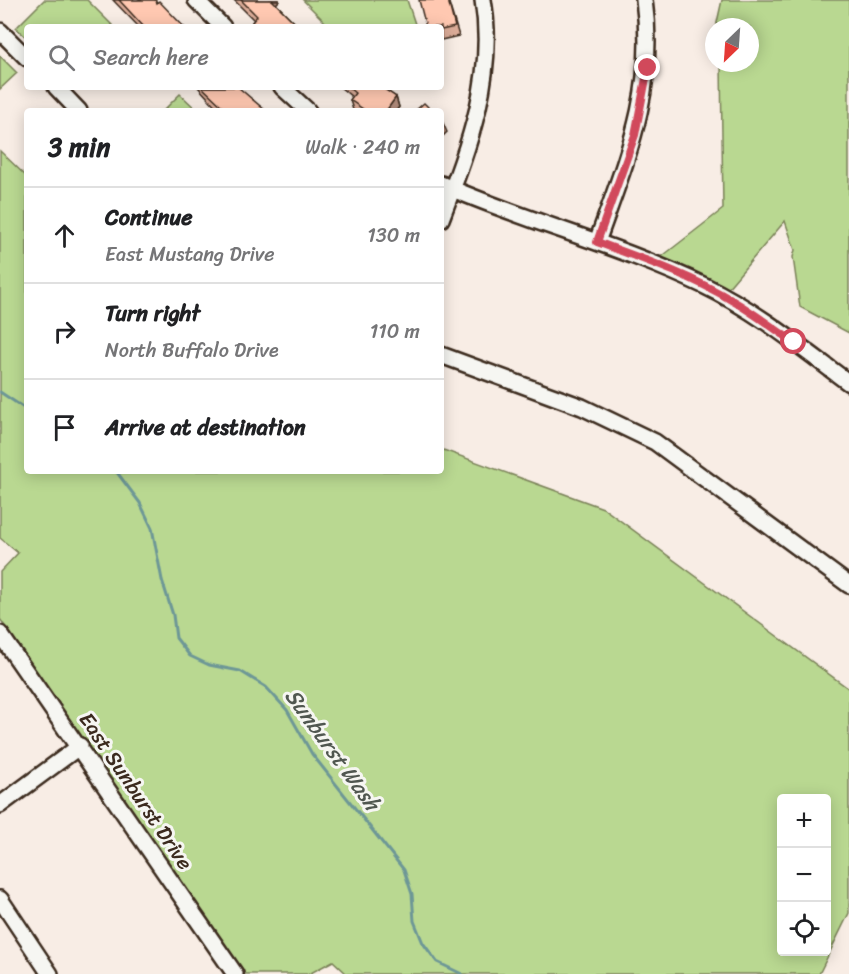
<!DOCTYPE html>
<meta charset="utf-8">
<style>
:root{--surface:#fff;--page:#f6f6f6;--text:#202124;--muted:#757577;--line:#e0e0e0}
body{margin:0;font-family:Sriracha,sans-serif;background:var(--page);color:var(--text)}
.controls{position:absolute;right:18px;bottom:18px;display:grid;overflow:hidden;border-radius:6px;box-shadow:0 3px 15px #0003}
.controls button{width:54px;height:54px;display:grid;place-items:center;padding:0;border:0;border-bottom:2px solid var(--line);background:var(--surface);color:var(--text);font:30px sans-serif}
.compass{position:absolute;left:705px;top:18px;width:54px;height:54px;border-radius:50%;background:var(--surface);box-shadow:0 3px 15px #0003;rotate:205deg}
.stop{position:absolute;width:18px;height:18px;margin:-14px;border:4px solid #d1495b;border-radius:50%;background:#fff}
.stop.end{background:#d1495b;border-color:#fff;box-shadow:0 2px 6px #0008}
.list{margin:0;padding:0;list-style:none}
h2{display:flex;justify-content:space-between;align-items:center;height:78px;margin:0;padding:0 24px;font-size:26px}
h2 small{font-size:20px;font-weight:400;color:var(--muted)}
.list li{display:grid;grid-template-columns:39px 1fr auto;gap:18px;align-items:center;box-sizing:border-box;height:96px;padding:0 24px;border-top:2px solid var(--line)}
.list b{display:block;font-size:22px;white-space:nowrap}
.list p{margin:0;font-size:20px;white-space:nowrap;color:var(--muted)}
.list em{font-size:20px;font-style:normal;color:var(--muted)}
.icon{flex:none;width:33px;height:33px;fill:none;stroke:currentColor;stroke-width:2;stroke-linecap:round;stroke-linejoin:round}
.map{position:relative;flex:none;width:849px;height:974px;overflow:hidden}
.search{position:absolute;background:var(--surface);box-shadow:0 3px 15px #0003;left:24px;top:24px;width:420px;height:66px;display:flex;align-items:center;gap:15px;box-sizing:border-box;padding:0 21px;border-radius:6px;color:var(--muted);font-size:22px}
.panel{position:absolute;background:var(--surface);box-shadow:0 3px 15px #0003;left:24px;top:108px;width:420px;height:366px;border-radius:6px}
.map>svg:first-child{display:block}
.green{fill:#b9d891;stroke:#7a8158;stroke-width:1.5;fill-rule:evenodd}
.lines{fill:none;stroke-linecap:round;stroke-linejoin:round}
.stream{stroke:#6d9796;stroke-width:3}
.minor-casing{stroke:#3b2a1e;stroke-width:20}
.minor{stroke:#f6f6f2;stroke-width:15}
.wall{fill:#dbac98;stroke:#3b2a1e;stroke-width:1.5}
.shaded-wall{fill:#b28c7c;stroke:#3b2a1e;stroke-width:1.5}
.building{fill:#ffc8b1;stroke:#3b2a1e;stroke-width:1.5}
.route{stroke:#d1495b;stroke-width:8}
.labels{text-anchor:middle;stroke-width:6;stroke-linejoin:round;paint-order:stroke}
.street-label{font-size:21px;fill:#3b2a1e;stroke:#f6f6f2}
.water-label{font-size:22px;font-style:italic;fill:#505750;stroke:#f6f6f2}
</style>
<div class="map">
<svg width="849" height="974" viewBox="0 0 849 974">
<rect width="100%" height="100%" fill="#f8ede5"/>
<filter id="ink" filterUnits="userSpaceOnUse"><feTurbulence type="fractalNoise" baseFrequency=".0167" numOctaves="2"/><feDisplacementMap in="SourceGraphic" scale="12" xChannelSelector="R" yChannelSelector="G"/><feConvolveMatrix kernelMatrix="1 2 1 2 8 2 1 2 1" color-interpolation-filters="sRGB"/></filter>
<g filter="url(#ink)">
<path class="green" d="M 44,0 L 87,0 L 114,27 L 27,27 L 27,38 L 16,28 Z
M 303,0 L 407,0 L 416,27 L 330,27 Z
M 722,0 L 849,0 L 849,333 L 800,307 L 793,257 L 795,250 L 785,221 L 727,289 L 660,258 L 723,209 L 721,63 L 750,63 L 750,27 L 716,27 Z
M 0,56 L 17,73 L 0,89 Z
M 180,94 L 198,111 L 163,111 Z
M 0,151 L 27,177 L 27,471 L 441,471 L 441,449 L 603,508 L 849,689 L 849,913 L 819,974 L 347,974 L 333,961 L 309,974 L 244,974 L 0,619 L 0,572 L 18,553 L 0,538 ZM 782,798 L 826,798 L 826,952 L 782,952 Z"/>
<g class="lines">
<path class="stream" d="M 0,392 L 27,410
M 116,471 L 140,503 L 152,528 L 162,580 L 173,615 L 176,638 L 190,656 L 209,665 L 240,671 L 266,687 L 287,710 L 312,754 L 404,870 L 412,894 L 414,921 L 423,943 L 437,962 L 462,974"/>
<g class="minor-casing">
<path id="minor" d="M 196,0 L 223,27
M 0,31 L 27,58
M 56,87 L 79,111
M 282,87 L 308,111
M 441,184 C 527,222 620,245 705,286 C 757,311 803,349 849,383
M 441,219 C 468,148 496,77 483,0
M 597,242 C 626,160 657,90 644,0
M 441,355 L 582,407 L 655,442 L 849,585
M 0,634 L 235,974
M 0,805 L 80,746
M 0,899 L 50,974"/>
</g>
<use href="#minor" class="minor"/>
</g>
<path class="wall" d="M 113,0 L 155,0 L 184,27 L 139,27 Z
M 234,0 L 279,0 L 279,1 L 276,4 L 299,27 L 254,27 L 252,22 L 254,20 Z
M 448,0 L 459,36 L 441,40 L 441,27 Z
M 198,87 L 238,87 L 220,111 Z
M 340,87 L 381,87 L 396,97 L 399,107 L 396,111 L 355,111 L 353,110 L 350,100 L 352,97 Z"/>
<path class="shaded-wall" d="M 270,0 L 279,0 L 279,1 L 273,7 Z
M 396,97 L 399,107 L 396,111 L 386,111 Z
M 443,123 L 447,132 L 441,138 L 441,125 Z"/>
<path class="building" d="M 119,0 L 155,0 L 157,3 L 159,1 L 184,27 L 144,27 Z
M 241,0 L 272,0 L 299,27 L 257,27 L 252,22 L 257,16 Z
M 419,0 L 448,0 L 455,27 L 441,30 L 441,27 L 426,27 Z
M 202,87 L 238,87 L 266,111 L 220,111 L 223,107 Z
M 348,87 L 381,87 L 396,97 L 386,111 L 366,111 L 350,100 L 355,93 Z
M 424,103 L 432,111 L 415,111 Z"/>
</g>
<g class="lines" filter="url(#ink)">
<path class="route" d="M 648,68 L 635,135 L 597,242 C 643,259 690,275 733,301 C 754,313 773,328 794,342"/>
</g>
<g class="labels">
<g class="street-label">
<text transform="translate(136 791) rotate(56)" y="7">East Sunburst Drive</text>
</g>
<g class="water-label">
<text transform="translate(333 749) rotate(54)" y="8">Sunburst Wash</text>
</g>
</g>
</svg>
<div class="controls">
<button>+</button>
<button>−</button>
<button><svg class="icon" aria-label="locate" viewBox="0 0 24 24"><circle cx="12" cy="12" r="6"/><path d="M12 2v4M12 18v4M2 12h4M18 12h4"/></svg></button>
</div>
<svg class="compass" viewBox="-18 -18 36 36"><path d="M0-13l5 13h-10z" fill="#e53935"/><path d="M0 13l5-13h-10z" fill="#757577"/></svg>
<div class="stop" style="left:794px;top:342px"></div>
<div class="stop end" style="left:648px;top:68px"></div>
<div class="search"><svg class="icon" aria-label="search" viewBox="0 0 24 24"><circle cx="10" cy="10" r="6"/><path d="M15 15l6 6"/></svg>Search here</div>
<section class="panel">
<h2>3 min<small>Walk · 240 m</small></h2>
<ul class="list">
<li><svg class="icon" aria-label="ahead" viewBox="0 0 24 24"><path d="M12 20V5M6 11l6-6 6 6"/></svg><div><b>Continue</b><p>East Mustang Drive</p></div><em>130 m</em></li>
<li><svg class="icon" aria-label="right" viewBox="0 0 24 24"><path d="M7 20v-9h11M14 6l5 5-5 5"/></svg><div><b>Turn right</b><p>North Buffalo Drive</p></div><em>110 m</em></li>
<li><svg class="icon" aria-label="arrive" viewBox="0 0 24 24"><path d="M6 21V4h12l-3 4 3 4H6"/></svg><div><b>Arrive at destination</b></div></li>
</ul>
</section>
</div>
